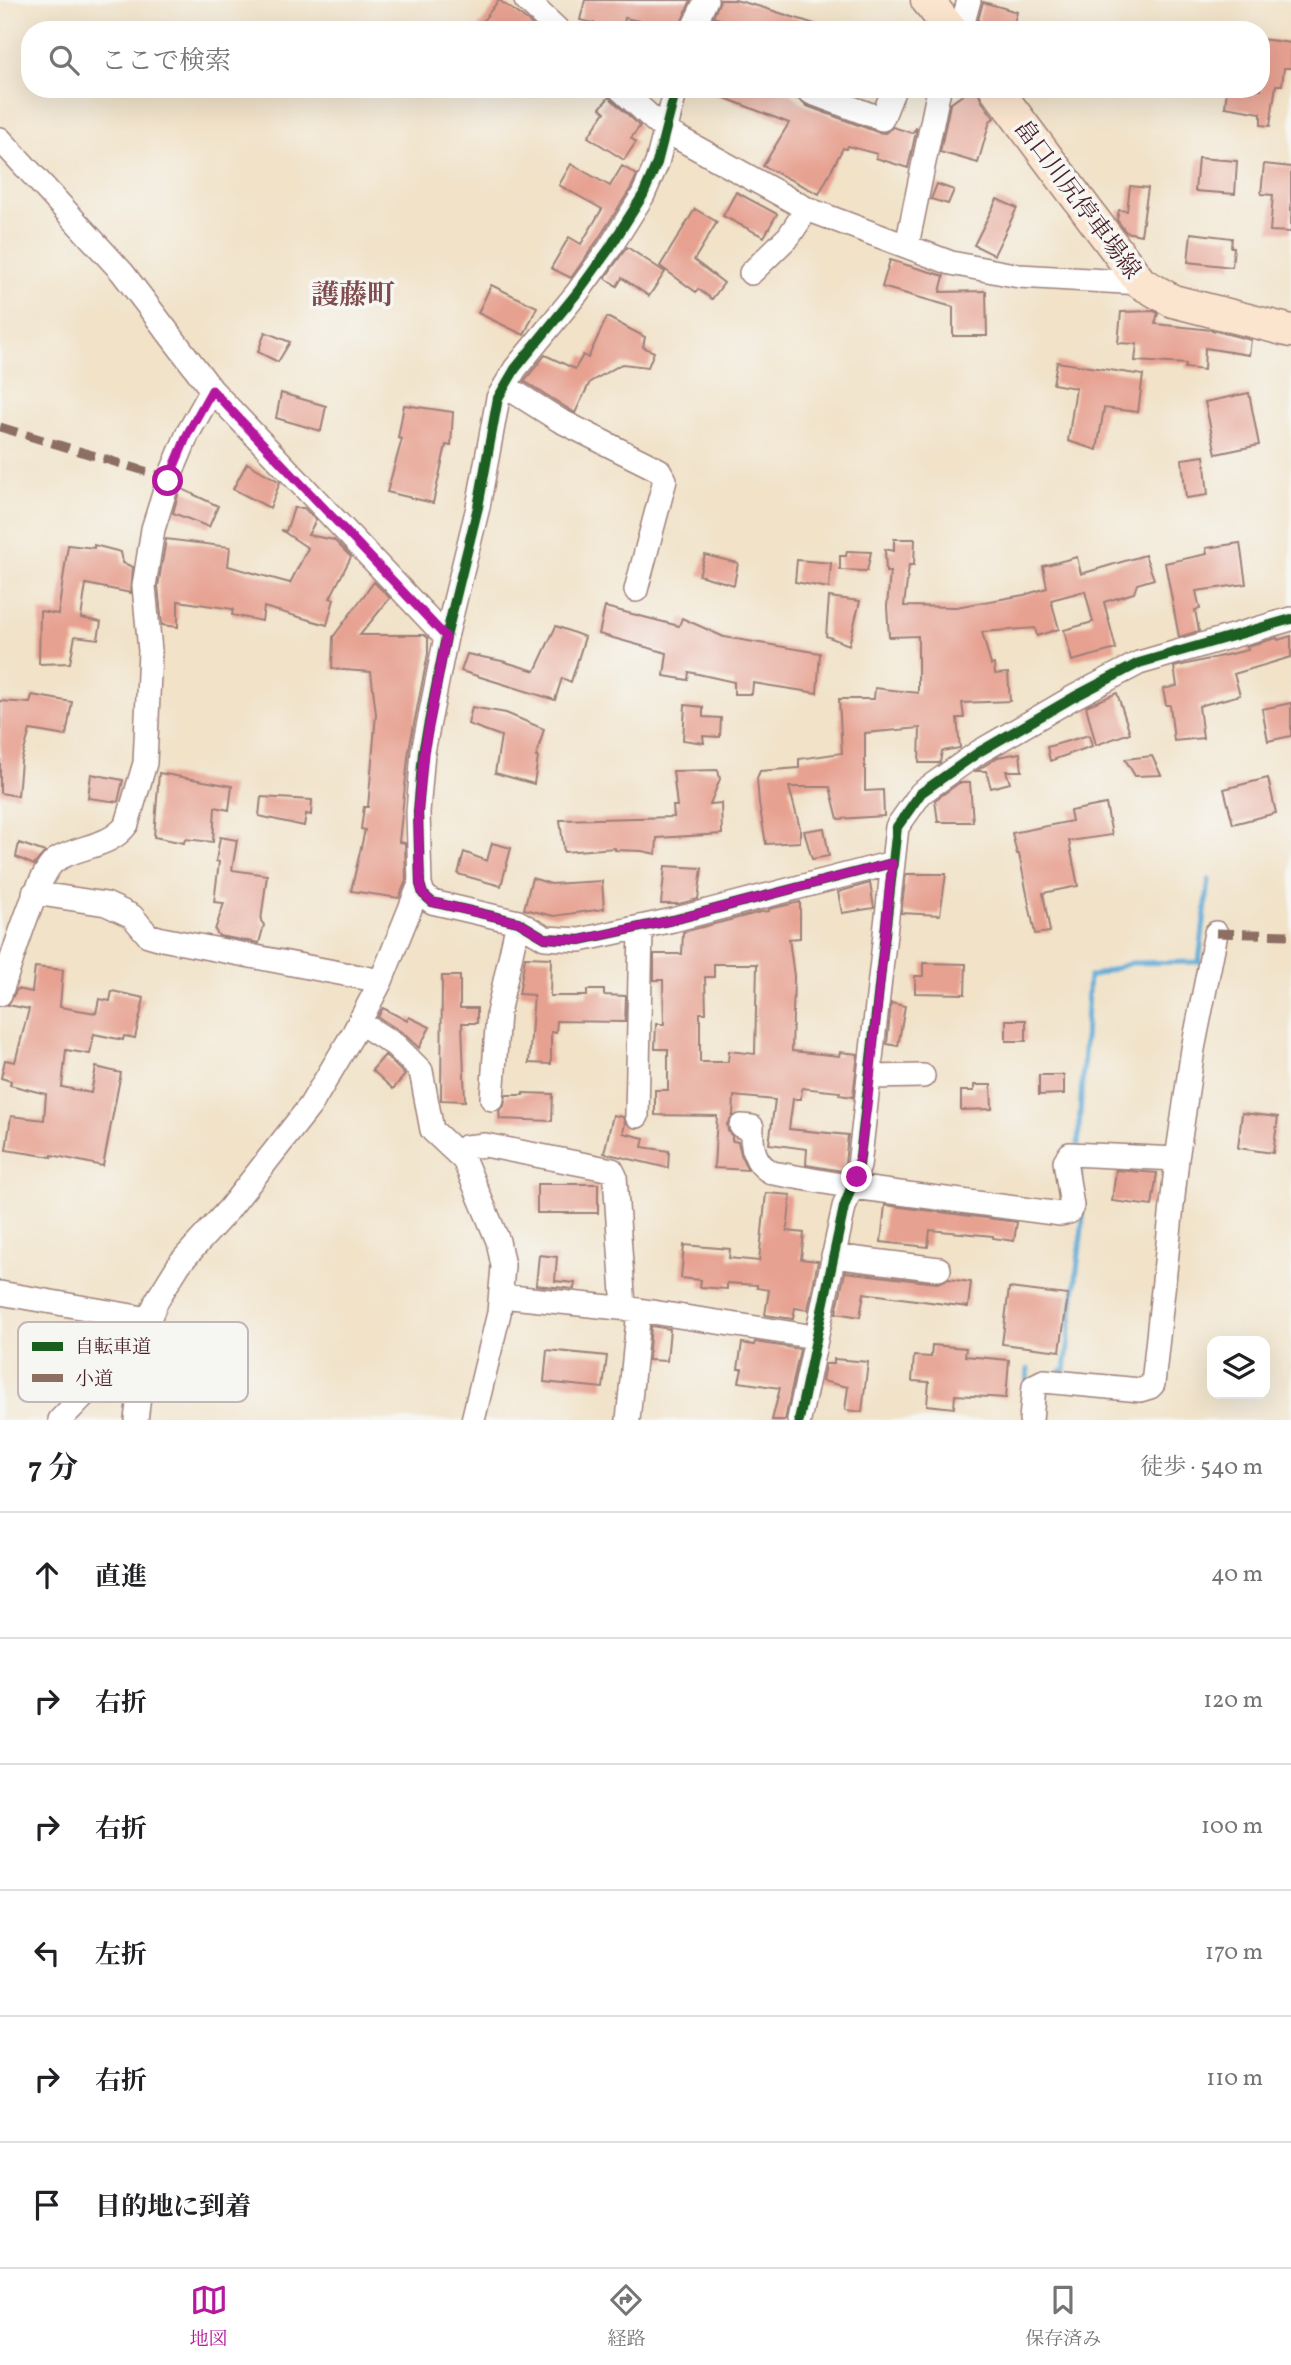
<!DOCTYPE html>
<html lang="ja">
<meta charset="utf-8">
<style>
:root{--surface:#fff;--page:#f6f6f6;--text:#202124;--muted:#757577;--line:#e0e0e0;--accent:#b5179e}
body{margin:0;font-family:Vollkorn,"Noto Serif JP",serif;background:var(--page);color:var(--text)}
.controls{position:absolute;right:21px;bottom:21px;display:grid;overflow:hidden;border-radius:14px;box-shadow:0 7px 28px #0002}
.controls button{width:63px;height:63px;display:grid;place-items:center;padding:0;border:0;border-bottom:2px solid var(--line);background:var(--surface);color:var(--text);font:35px sans-serif}
.stop{position:absolute;width:21px;height:21px;margin:-16px;border:5px solid #b5179e;border-radius:50%;background:#fff}
.stop.end{background:#b5179e;border-color:#fff;box-shadow:0 2px 7px #0008}
.list{margin:0;padding:0;list-style:none}
h2{display:flex;justify-content:space-between;align-items:center;height:91px;margin:0;padding:0 28px;font-size:30px}
h2 small{font-size:23px;font-weight:400;color:var(--muted)}
.list li{display:grid;grid-template-columns:46px 1fr auto;gap:21px;align-items:center;box-sizing:border-box;height:126px;padding:0 28px;border-top:2px solid var(--line)}
.list b{display:block;font-size:26px;white-space:nowrap}
.list em{font-size:23px;font-style:normal;color:var(--muted)}
.icon{flex:none;width:38px;height:38px;fill:none;stroke:currentColor;stroke-width:2;stroke-linecap:round;stroke-linejoin:round}
.map{position:relative;flex:none;width:1291px;height:1420px;overflow:hidden}
.search{position:absolute;background:var(--surface);box-shadow:0 7px 28px #0002;left:21px;right:21px;top:21px;height:77px;display:flex;align-items:center;gap:18px;box-sizing:border-box;padding:0 24px;border-radius:28px;color:var(--muted);font-size:26px}
.sheet{height:847px;background:var(--surface)}
nav{display:flex;justify-content:space-around;align-items:center;box-sizing:border-box;height:98px;border-top:2px solid var(--line);background:var(--surface);font-size:19px;color:var(--muted)}
nav a{display:grid;justify-items:center;gap:4px}
nav .on{color:var(--accent)}
.map>svg:first-child{display:block}
.lines{fill:none;stroke-linecap:round;stroke-linejoin:round}
.stream{stroke:#5ca9d5;stroke-width:5}
.building{fill:#e7a191;fill-rule:evenodd}
.street-casing{stroke:#9e807a;stroke-width:26}
.secondary-casing{stroke:#9e807a;stroke-width:35}
.street{stroke:#fff;stroke-width:23}
.secondary{stroke:#fbe5cf;stroke-width:32}
.quiet{stroke:#8d6e63;stroke-width:9;stroke-dasharray:18 9;stroke-linecap:butt}
.cycleway-casing{stroke:#f6f6f2;stroke-width:15}
.cycleway{stroke:#1b5e20;stroke-width:10}
.route{stroke:#b5179e;stroke-width:9}
.labels{text-anchor:middle;stroke-width:7;stroke-linejoin:round;paint-order:stroke}
.street-label{font-size:24px;fill:#4a1f2b;stroke:#f6f6f2}
.quarter-label{font-size:28px;font-weight:bold;fill:#814c4f;stroke:#f6f6f2}
.key{fill:#f6f6f2;stroke:#c2b6b6;stroke-width:2}
.key-label{font-size:19px;fill:#4a1f2b}
</style>
<div class="map">
<svg width="1291" height="1420" viewBox="0 0 1291 1420">
<rect width="100%" height="100%" fill="#f6f6f2"/>
<filter id="ink" filterUnits="userSpaceOnUse"><feTurbulence type="fractalNoise" baseFrequency=".0143" numOctaves="2"/><feDisplacementMap in="SourceGraphic" scale="14" xChannelSelector="R" yChannelSelector="G"/><feConvolveMatrix kernelMatrix="1 2 1 2 8 2 1 2 1" color-interpolation-filters="sRGB"/></filter>
<filter id="wash" filterUnits="userSpaceOnUse"><feTurbulence type="fractalNoise" baseFrequency=".00686" numOctaves="4" result="noise"/><feDisplacementMap in="SourceGraphic" scale="28" xChannelSelector="R" yChannelSelector="G"/><feGaussianBlur stdDeviation="1.57" result="paint"/><feColorMatrix in="noise" values="0 0 0 0 0 0 0 0 0 0 0 0 0 0 0 0 0 1.4 0 .05"/><feComposite in="paint" operator="in"/></filter>
<g filter="url(#wash)">
<rect width="100%" height="100%" fill="#f1e2c8"/>
<g class="lines">
<path class="stream" d="M 1078,1144 L 1089,977 L 1131,963 L 1199,962 L 1209,880
M 1080,1166 L 1081,1195
M 1061,1371 L 1065,1372 L 1083,1219 L 1082,1205
M 1027,1384 L 1028,1369"/>
</g>
<g id="blocks">
<path class="building" d="M 499,0 L 529,22 L 537,30 L 476,30 Z
M 585,0 L 691,0 L 678,30 L 657,30 L 658,25 L 625,18 L 623,30 L 580,20 Z
M 720,0 L 735,0 L 761,7 L 821,26 L 820,30 L 754,30 L 713,17 Z
M 983,2 L 1017,12 L 1012,30 L 996,30 L 977,24 Z
M 1261,39 L 1291,43 L 1291,68 L 1284,68 L 1282,85 L 1276,85 L 1270,126 L 1261,125 L 1261,113 L 1225,107 L 1227,89 L 1261,89 Z
M 702,89 L 780,89 L 793,95 L 807,106 L 877,132 L 885,133 L 893,127 L 912,133 L 917,127 L 908,168 L 876,158 L 877,154 L 848,146 L 846,149 L 843,148 L 819,194 L 763,166 L 789,123 Z
M 971,89 L 978,89 L 981,100 L 994,118 L 990,121 L 978,163 L 940,152 L 950,104 Z
M 609,97 L 640,126 L 631,138 L 636,142 L 624,160 L 588,137 L 605,112 L 600,108 Z
M 1198,158 L 1237,161 L 1235,194 L 1195,191 Z
M 571,164 L 610,186 L 622,166 L 637,175 L 631,188 L 597,241 L 571,278 L 551,268 L 569,237 L 581,244 L 602,209 L 559,185 Z
M 1264,164 L 1291,167 L 1291,232 L 1270,231 L 1273,195 L 1261,194 Z
M 937,184 L 954,190 L 948,204 L 931,199 Z
M 1130,186 L 1148,188 L 1141,235 L 1126,232 L 1117,220 L 1119,210 L 1127,211 Z
M 736,192 L 777,214 L 764,237 L 723,216 Z
M 997,199 L 1017,208 L 994,255 L 974,245 Z
M 695,209 L 717,222 L 694,260 L 724,283 L 712,299 L 698,289 L 696,292 L 660,266 Z
M 1191,233 L 1232,238 L 1231,247 L 1234,247 L 1232,267 L 1188,262 Z
M 627,247 L 665,272 L 649,296 L 622,278 L 617,286 L 605,278 Z
M 890,260 L 944,276 L 940,292 L 986,291 L 987,336 L 953,336 L 953,307 L 882,287 Z
M 491,285 L 537,307 L 524,335 L 478,313 Z
M 1154,311 L 1158,313 L 1155,324 L 1212,330 L 1251,340 L 1249,355 L 1205,348 L 1204,370 L 1185,368 L 1186,364 L 1135,361 L 1137,344 L 1118,343 L 1121,312 Z
M 607,317 L 645,337 L 643,347 L 654,352 L 648,367 L 622,364 L 590,382 L 575,413 L 524,381 L 545,355 L 575,369 L 583,355 L 588,358 Z
M 265,332 L 290,342 L 278,362 L 258,352 Z
M 1057,362 L 1143,375 L 1138,412 L 1104,408 L 1097,450 L 1068,441 L 1076,388 L 1053,384 Z
M 281,393 L 326,406 L 321,431 L 276,418 Z
M 1249,393 L 1259,445 L 1216,454 L 1205,402 Z
M 404,405 L 453,412 L 451,446 L 446,445 L 433,503 L 387,492 L 402,439 L 398,438 Z
M 1204,456 L 1208,495 L 1186,498 L 1182,459 Z
M 247,463 L 280,482 L 270,508 L 233,489 Z
M 180,488 L 218,506 L 209,527 L 173,513 Z
M 294,508 L 304,508 L 316,520 L 308,535 L 334,540 L 351,557 L 330,598 L 334,599 L 327,625 L 264,607 L 262,621 L 232,615 L 233,609 L 178,601 L 178,627 L 162,625 L 158,586 L 166,539 L 230,547 L 228,566 L 290,583 L 308,548 L 281,530 L 286,531 Z
M 894,539 L 915,539 L 914,565 L 909,565 L 904,606 L 956,607 L 1024,595 L 1047,588 L 1043,566 L 1077,557 L 1081,574 L 1145,555 L 1154,579 L 1137,584 L 1134,593 L 1104,602 L 1116,649 L 1072,661 L 1064,630 L 1093,622 L 1085,591 L 1051,600 L 1059,629 L 1037,636 L 1035,628 L 982,632 L 991,665 L 994,664 L 995,674 L 1008,673 L 1010,701 L 962,703 L 964,718 L 957,718 L 960,748 L 942,751 L 940,763 L 919,763 L 920,728 L 865,733 L 865,791 L 883,790 L 884,816 L 838,819 L 830,787 L 789,787 L 800,828 L 800,842 L 766,844 L 759,803 L 757,778 L 760,771 L 799,768 L 799,759 L 842,753 L 839,699 L 874,699 L 875,688 L 918,693 L 918,636 L 889,637 L 887,607 L 890,572 L 886,572 L 885,549 L 894,551 Z
M 1240,543 L 1246,584 L 1196,591 L 1200,609 L 1195,610 L 1199,631 L 1179,637 L 1165,563 L 1207,554 L 1206,548 Z
M 68,545 L 94,548 L 94,545 L 121,552 L 123,563 L 133,567 L 131,593 L 86,584 L 81,618 L 101,622 L 98,639 L 75,636 L 70,663 L 39,664 L 40,611 L 58,614 Z
M 847,551 L 871,552 L 867,571 L 840,570 L 840,556 L 846,556 Z
M 705,555 L 738,563 L 734,585 L 699,575 Z
M 797,560 L 831,563 L 829,588 L 795,582 Z
M 374,582 L 390,598 L 360,635 L 424,635 L 428,638 L 428,654 L 409,749 L 399,842 L 405,843 L 406,881 L 399,898 L 351,891 L 365,830 L 361,829 L 364,807 L 368,807 L 376,714 L 371,672 L 332,669 L 333,637 Z
M 829,597 L 860,601 L 849,645 L 826,636 Z
M 605,607 L 679,626 L 682,618 L 724,637 L 820,653 L 817,693 L 753,683 L 752,694 L 734,694 L 734,682 L 689,672 L 688,680 L 664,676 L 667,653 L 599,634 Z
M 556,626 L 585,637 L 571,682 L 562,678 L 555,700 L 461,671 L 467,654 L 502,661 L 535,671 Z
M 1291,636 L 1291,657 L 1234,674 L 1240,695 L 1199,706 L 1203,738 L 1174,741 L 1170,705 L 1166,705 L 1163,689 L 1177,686 L 1174,667 L 1248,650 L 1247,646 L 1277,638 L 1278,640 Z
M 1117,693 L 1130,733 L 1096,745 L 1086,706 Z
M 32,695 L 72,702 L 66,736 L 30,730 L 21,761 L 18,796 L 0,793 L 0,701 L 30,703 Z
M 1291,703 L 1291,736 L 1268,741 L 1262,709 Z
M 685,705 L 703,707 L 703,717 L 721,718 L 720,737 L 703,736 L 704,743 L 683,740 Z
M 472,707 L 506,713 L 544,729 L 536,757 L 538,757 L 534,784 L 495,773 L 501,736 L 468,724 Z
M 1089,735 L 1092,746 L 1050,761 L 1047,747 Z
M 1020,753 L 1022,771 L 1006,771 L 1010,783 L 991,788 L 986,771 L 976,771 L 998,757 Z
M 1152,756 L 1161,775 L 1135,776 L 1125,759 Z
M 718,770 L 720,779 L 710,804 L 721,803 L 722,834 L 657,838 L 656,854 L 642,851 L 615,850 L 615,848 L 564,852 L 560,820 L 674,817 L 673,806 L 677,806 L 673,771 Z
M 159,773 L 232,786 L 229,810 L 215,807 L 213,842 L 185,839 L 184,843 L 154,837 Z
M 91,774 L 123,780 L 118,802 L 88,798 Z
M 1268,778 L 1276,813 L 1233,824 L 1224,789 Z
M 959,783 L 970,783 L 973,822 L 938,822 L 935,800 Z
M 261,797 L 312,800 L 311,815 L 306,814 L 304,826 L 259,816 Z
M 1106,804 L 1112,835 L 1069,841 L 1078,886 L 1043,893 L 1050,932 L 1035,934 L 1019,854 L 1017,854 L 1012,833 L 1072,821 L 1070,811 Z
M 824,828 L 829,856 L 812,859 L 804,831 Z
M 220,837 L 237,840 L 232,870 L 267,875 L 261,921 L 264,925 L 259,943 L 219,936 L 215,930 L 224,903 L 214,902 L 219,862 L 216,861 Z
M 19,843 L 45,852 L 34,865 L 16,857 Z
M 492,843 L 511,848 L 501,886 L 458,874 L 464,852 L 487,861 Z
M 665,866 L 702,868 L 698,899 L 679,904 L 661,904 Z
M 906,874 L 946,874 L 940,915 L 901,913 Z
M 532,878 L 551,884 L 602,881 L 604,909 L 554,916 L 524,909 Z
M 870,883 L 874,908 L 842,913 L 838,892 Z
M 800,902 L 800,938 L 789,939 L 794,976 L 792,1051 L 839,1056 L 840,1052 L 858,1054 L 853,1097 L 839,1095 L 840,1092 L 802,1088 L 801,1099 L 793,1099 L 789,1129 L 848,1135 L 845,1163 L 842,1171 L 806,1165 L 807,1149 L 769,1144 L 775,1100 L 734,1096 L 733,1115 L 727,1124 L 728,1131 L 732,1136 L 732,1141 L 738,1142 L 742,1158 L 748,1170 L 714,1168 L 717,1116 L 655,1115 L 655,1090 L 668,1090 L 668,1049 L 655,1049 L 656,1024 L 664,1024 L 663,980 L 654,980 L 654,954 L 682,954 L 683,932 L 761,912 L 769,911 L 769,909 ZM 714,964 L 757,964 L 755,1054 L 729,1051 L 728,1062 L 700,1062 L 700,1013 L 706,1013 L 705,977 L 714,977 Z
M 525,957 L 551,958 L 550,996 L 587,996 L 587,990 L 604,990 L 604,995 L 626,996 L 625,1022 L 557,1021 L 556,1033 L 551,1032 L 551,1064 L 529,1063 L 534,995 L 519,994 Z
M 923,963 L 966,964 L 965,994 L 915,993 L 915,976 L 923,976 Z
M 35,967 L 63,970 L 60,1007 L 96,1013 L 99,999 L 110,1001 L 112,991 L 144,998 L 135,1038 L 124,1036 L 123,1040 L 94,1034 L 90,1054 L 66,1050 L 62,1087 L 91,1093 L 96,1067 L 121,1073 L 103,1166 L 52,1155 L 52,1157 L 6,1150 L 11,1116 L 44,1120 L 46,1094 L 10,1085 L 11,1081 L 1,1078 L 5,1060 L 15,1062 L 29,1009 L 8,1005 L 17,989 L 32,992 Z
M 442,976 L 460,976 L 460,1008 L 477,1008 L 477,1023 L 462,1023 L 465,1101 L 441,1100 Z
M 891,1003 L 905,1006 L 898,1046 L 887,1044 Z
M 383,1008 L 407,1021 L 409,1017 L 430,1027 L 419,1048 L 403,1033 L 378,1017 Z
M 1006,1020 L 1026,1020 L 1026,1041 L 1006,1041 Z
M 385,1055 L 405,1075 L 393,1089 L 372,1070 Z
M 1039,1075 L 1064,1075 L 1064,1094 L 1039,1095 Z
M 974,1085 L 991,1085 L 992,1109 L 961,1110 L 961,1091 L 974,1091 Z
M 523,1093 L 553,1094 L 552,1121 L 500,1119 L 499,1111 L 504,1106 L 506,1095 L 523,1095 Z
M 1242,1113 L 1278,1117 L 1273,1153 L 1238,1148 Z
M 613,1115 L 623,1117 L 625,1123 L 623,1133 L 644,1138 L 642,1147 L 669,1151 L 668,1168 L 604,1153 Z
M 1116,1170 L 1157,1173 L 1152,1206 L 1112,1201 Z
M 537,1184 L 598,1184 L 598,1213 L 537,1213 Z
M 766,1193 L 791,1195 L 787,1231 L 804,1233 L 801,1259 L 818,1261 L 808,1310 L 795,1308 L 793,1319 L 765,1315 L 769,1290 L 757,1288 L 757,1285 L 727,1283 L 727,1289 L 700,1287 L 701,1280 L 681,1278 L 684,1245 L 730,1249 L 729,1258 L 759,1261 Z
M 885,1205 L 1017,1222 L 1014,1241 L 993,1238 L 993,1236 L 930,1230 L 928,1247 L 881,1242 Z
M 539,1255 L 557,1257 L 555,1281 L 575,1283 L 574,1289 L 536,1285 Z
M 845,1272 L 937,1283 L 948,1279 L 971,1282 L 968,1307 L 864,1293 L 860,1317 L 836,1313 Z
M 1009,1288 L 1068,1295 L 1060,1351 L 1002,1344 Z
M 651,1326 L 670,1329 L 667,1361 L 648,1360 Z
M 755,1342 L 800,1349 L 785,1420 L 772,1420 L 780,1388 L 739,1382 L 742,1369 L 738,1369 L 742,1343 L 754,1345 Z
M 932,1345 L 966,1348 L 965,1356 L 1009,1360 L 1006,1398 L 955,1395 L 954,1408 L 927,1405 L 929,1382 L 912,1381 L 914,1356 L 931,1357 Z
M 547,1350 L 607,1356 L 603,1388 L 544,1382 Z
M 834,1359 L 868,1362 L 862,1412 L 845,1410 L 848,1387 L 822,1381 L 825,1364 L 834,1364 Z"/>
</g>
</g>
<g filter="url(#ink)">
<use href="#blocks" fill-opacity="0" stroke="#9e807a" stroke-width="2"/>
<g class="lines">
<g class="street-casing">
<path id="street" d="M 526,0 L 558,30
M 692,30 L 706,0
M 961,30 L 969,0
M 620,89 L 666,131 L 807,209 L 951,263 L 1019,276 L 1141,283
M 676,89 L 657,163 L 643,195 L 609,249 L 577,293 L 515,369 L 498,398 L 478,507 L 446,637 L 423,752 L 418,812 L 420,884 L 423,894 L 432,902 L 518,922 L 545,938 L 580,940 L 673,920 L 892,863
M 806,89 L 812,93 L 882,119 L 894,89
M 0,139 L 122,272 L 212,390 L 446,637
M 907,245 L 939,89
M 751,273 L 789,236 L 807,209
M 505,386 L 559,420 L 659,470 L 665,480 L 636,590
M 34,893 L 106,904 L 132,916 L 148,935 L 162,939 L 381,981
M 0,994 C 10,968 36,873 56,860 C 79,845 110,848 127,824 L 145,763 L 150,651 L 144,586 L 153,529 L 168,481 L 188,433 L 212,390
M 359,1022 L 395,1045 L 421,1071 L 432,1130 L 464,1160 L 498,1241 L 503,1266 L 499,1313 L 473,1420
M 870,1077 L 923,1076
M 492,1099 L 498,1013 L 518,922
M 637,1116 L 641,928
M 741,1126 L 752,1127 C 751,1146 754,1165 773,1173 L 853,1187 L 1061,1214 L 1069,1212 L 1072,1206 L 1065,1161 L 1070,1154 L 1177,1159
M 458,1153 L 465,1147 L 485,1145 L 612,1170 L 615,1176 L 624,1308
M 833,1256 L 939,1269
M 0,1293 L 149,1319
M 501,1296 L 639,1310 L 815,1337
M 60,1420 L 129,1348 L 149,1319 L 157,1300 L 180,1263 L 229,1209 L 310,1106 L 353,1034 L 381,981 L 420,884
M 136,1420 L 148,1326
M 628,1420 L 639,1310
M 799,1420 L 844,1207 L 859,1166 L 897,827 L 921,793 L 979,752 L 1074,697 L 1139,663 L 1291,619
M 1031,1420 L 1034,1386 L 1044,1381 L 1140,1390 L 1150,1387 L 1153,1384 L 1177,1159 L 1193,1049 L 1216,933"/>
</g>
<g class="secondary-casing">
<path id="secondary" d="M 927,0 L 951,30
M 996,89 L 1141,283 L 1173,301 L 1291,331"/>
</g>
<use href="#street" class="street"/>
<use href="#secondary" class="secondary"/>
<path class="quiet" d="M 0,427 L 161,476 L 168,481
M 1216,933 L 1291,935"/>
<g class="cycleway-casing">
<path id="cycleway" d="M 676,89 L 657,163 L 643,195 L 609,249 L 577,293 L 515,369 L 498,398 L 478,507 L 446,637 L 423,752 L 418,812 L 420,884 L 423,894 L 432,902 L 518,922 L 545,938 L 580,940 L 673,920 L 892,863
M 799,1420 L 844,1207 L 859,1166 L 897,827 L 921,793 L 979,752 L 1074,697 L 1139,663 L 1291,619"/>
</g>
<use href="#cycleway" class="cycleway"/>
</g>
</g>
<g class="lines" filter="url(#ink)">
<path class="route" d="M 168,481 L 188,433 L 212,390 L 446,637 L 424,752 L 418,812 L 420,884 L 423,894 L 432,902 L 518,922 L 545,938 L 579,940 L 673,920 L 892,863 L 868,1097 L 857,1177"/>
</g>
<g class="labels">
<g class="street-label">
<text transform="translate(1078 199) rotate(53)" y="8">畠口川尻停車場線</text>
</g>
<g class="quarter-label">
<text x="353" y="304">護藤町</text>
</g>
</g>
<rect x="18" y="1322" width="230" height="80" rx="10" class="key"/>
<rect x="32" y="1342" width="31" height="9" fill="#1b5e20"/>
<rect x="32" y="1374" width="31" height="8" fill="#8d6e63"/>
<g class="key-label">
<text x="75" y="1353">自転車道</text>
<text x="75" y="1385">小道</text>
</g>
</svg>
<div class="controls">
<button><svg class="icon" aria-label="layers" viewBox="0 0 24 24"><path d="M12 4l9 5-9 5-9-5zM3 14l9 5 9-5"/></svg></button>
</div>
<div class="stop" style="left:168px;top:481px"></div>
<div class="stop end" style="left:857px;top:1177px"></div>
<div class="search"><svg class="icon" aria-label="search" viewBox="0 0 24 24"><circle cx="10" cy="10" r="6"/><path d="M15 15l6 6"/></svg>ここで検索</div>
</div>
<section class="sheet">
<h2>7 分<small>徒歩 · 540 m</small></h2>
<ul class="list">
<li><svg class="icon" aria-label="ahead" viewBox="0 0 24 24"><path d="M12 20V5M6 11l6-6 6 6"/></svg><div><b>直進</b></div><em>40 m</em></li>
<li><svg class="icon" aria-label="right" viewBox="0 0 24 24"><path d="M7 20v-9h11M14 6l5 5-5 5"/></svg><div><b>右折</b></div><em>120 m</em></li>
<li><svg class="icon" aria-label="right" viewBox="0 0 24 24"><path d="M7 20v-9h11M14 6l5 5-5 5"/></svg><div><b>右折</b></div><em>100 m</em></li>
<li><svg class="icon" aria-label="left" viewBox="0 0 24 24"><path d="M17 20v-9H6M10 6l-5 5 5 5"/></svg><div><b>左折</b></div><em>170 m</em></li>
<li><svg class="icon" aria-label="right" viewBox="0 0 24 24"><path d="M7 20v-9h11M14 6l5 5-5 5"/></svg><div><b>右折</b></div><em>110 m</em></li>
<li><svg class="icon" aria-label="arrive" viewBox="0 0 24 24"><path d="M6 21V4h12l-3 4 3 4H6"/></svg><div><b>目的地に到着</b></div></li>
</ul>
</section>
<nav>
<a class="on"><svg class="icon" aria-label="map" viewBox="0 0 24 24"><path d="M3 6l6-2 6 2 6-2v14l-6 2-6-2-6 2zM9 4v14M15 6v14"/></svg>地図</a>
<a><svg class="icon" aria-label="directions" viewBox="0 0 24 24"><path d="M12 3l9 9-9 9-9-9zM9 14v-3h6M13 9l2 2-2 2"/></svg>経路</a>
<a><svg class="icon" aria-label="saved" viewBox="0 0 24 24"><path d="M7 4h10v16l-5-4-5 4z"/></svg>保存済み</a>
</nav>
